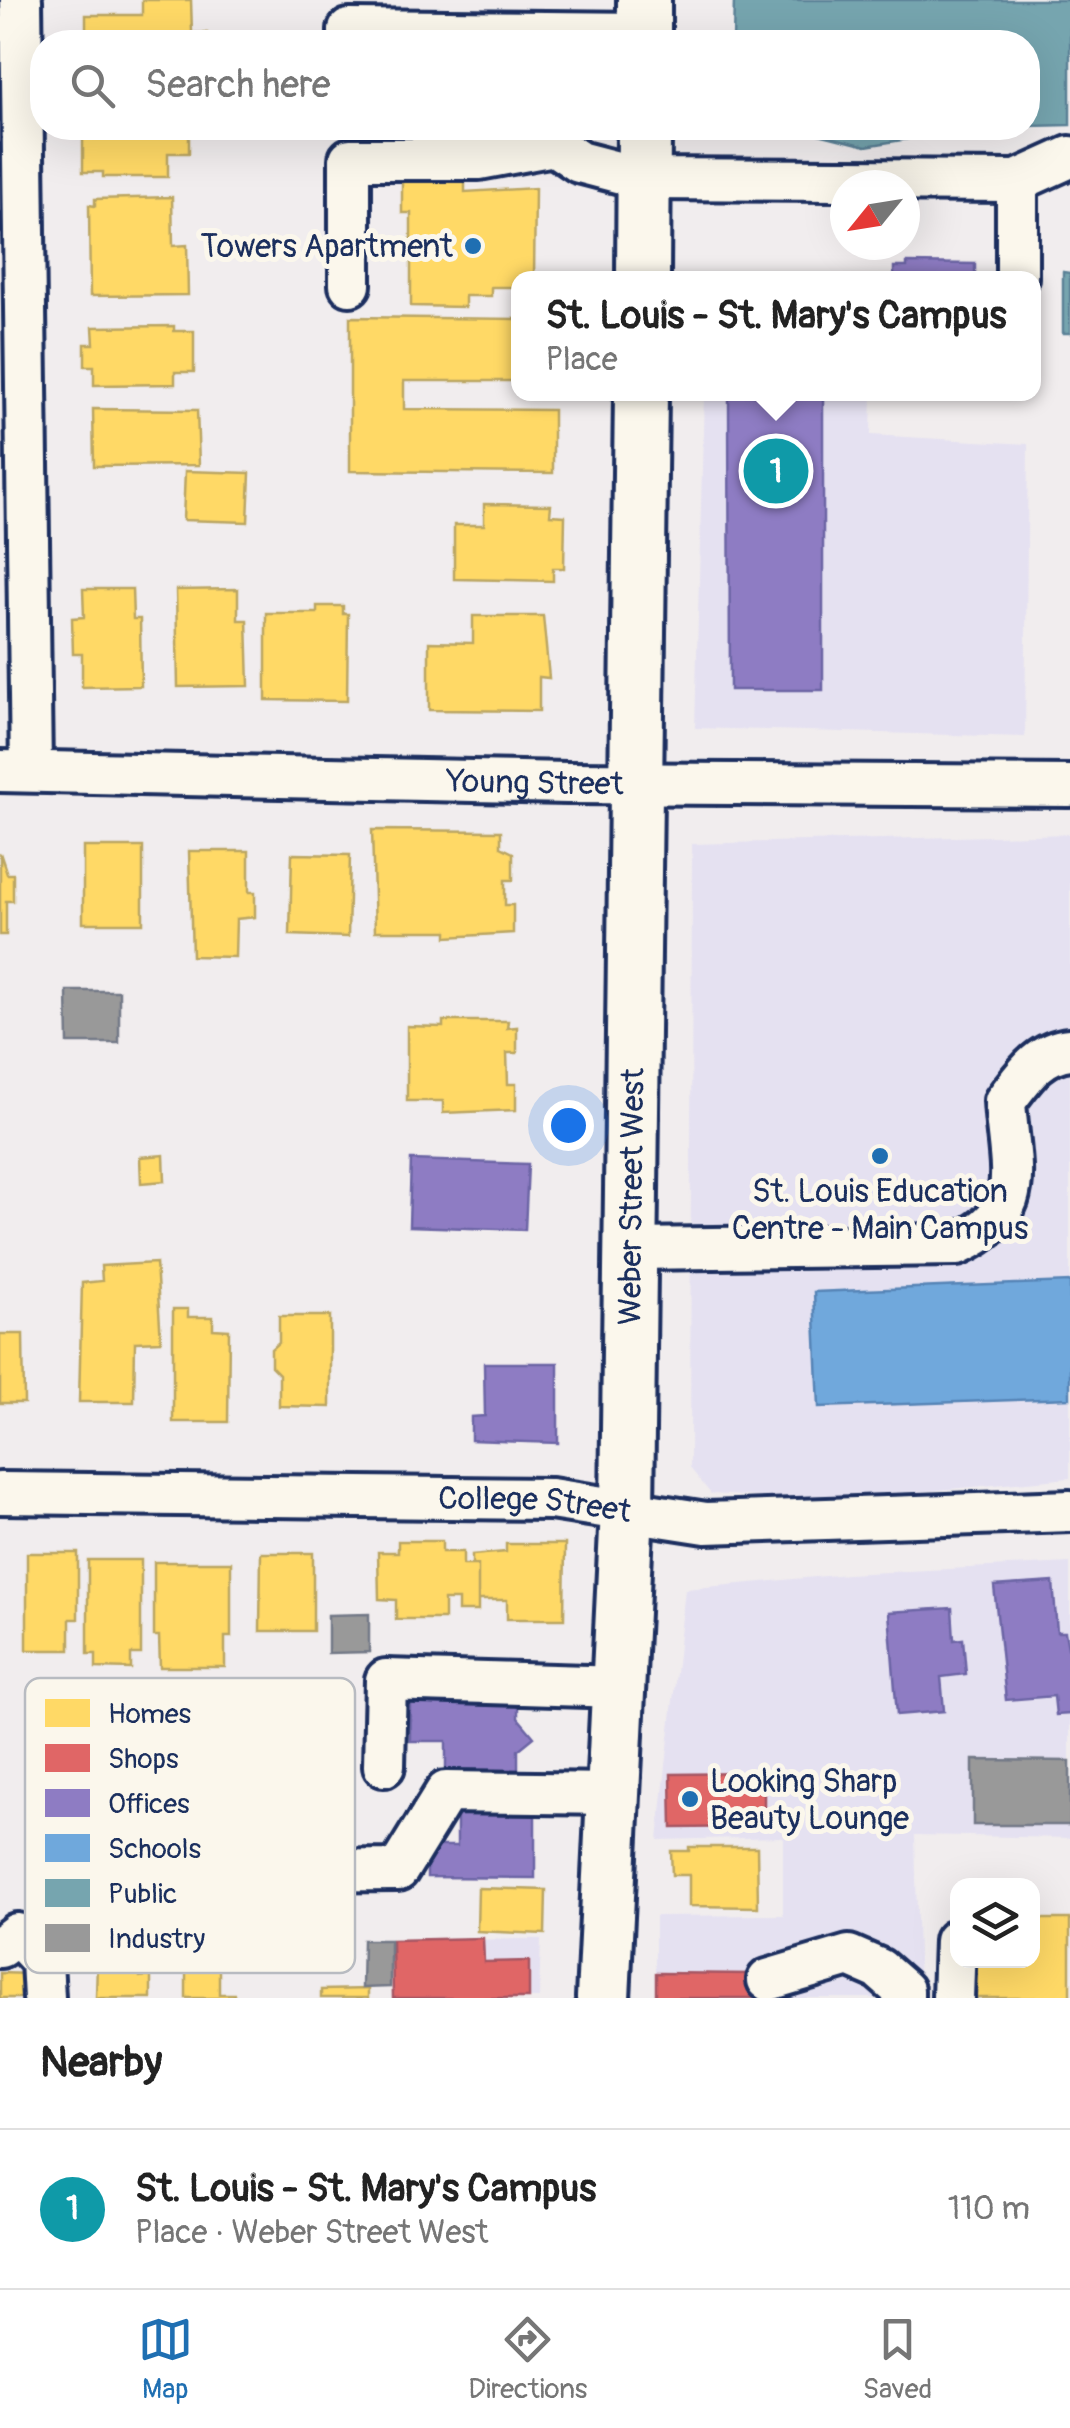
<!DOCTYPE html>
<meta charset="utf-8">
<style>
:root{--surface:#fff;--page:#f2f2f2;--text:#222;--muted:#767676;--line:#e0e0e0;--accent:#1f6fb2}
body{margin:0;font-family:Pangolin,sans-serif;background:var(--page);color:var(--text)}
.controls{position:absolute;right:30px;bottom:30px;display:grid;overflow:hidden;border-radius:20px;box-shadow:0 10px 40px #0002}
.controls button{width:90px;height:90px;display:grid;place-items:center;padding:0;border:0;border-bottom:2px solid var(--line);background:var(--surface);color:var(--text);font:50px sans-serif}
.compass{position:absolute;left:830px;top:170px;width:90px;height:90px;border-radius:50%;background:var(--surface);box-shadow:0 10px 40px #0002;rotate:240deg}
.you{position:absolute;left:568px;top:1125px;width:35px;height:35px;margin:-25px;border:8px solid #fff;border-radius:50%;background:#1a73e8;box-shadow:0 0 0 15px #1a73e833}
.badge{display:grid;place-items:center;width:65px;height:65px;border-radius:50%;background:var(--accent);color:#fff;font-size:32px;font-weight:700}
.pin{position:absolute;translate:-50% -50%;border:5px solid #fff;box-shadow:0 2px 10px #0006}
.popup{position:absolute;left:511px;top:271px;width:530px;height:130px;box-sizing:border-box;display:grid;place-content:center;border-radius:20px;background:var(--surface);filter:drop-shadow(0 2px 8px #0005);font-size:32px;white-space:nowrap;color:var(--muted)}
.popup b{font-size:38px;color:var(--text)}
.popup::after{content:'';position:absolute;left:50%;top:100%;margin-left:-20px;border:20px solid transparent;border-top-color:var(--surface)}
.list{margin:0;padding:0;list-style:none}
h2{display:flex;justify-content:space-between;align-items:center;height:130px;margin:0;padding:0 40px;font-size:42px}
h2 small{font-size:32px;font-weight:400;color:var(--muted)}
.list li{display:grid;grid-template-columns:65px 1fr auto;gap:30px;align-items:center;box-sizing:border-box;height:160px;padding:0 40px;border-top:2px solid var(--line)}
.list b{display:block;font-size:38px;white-space:nowrap}
.list p{margin:0;font-size:32px;white-space:nowrap;color:var(--muted)}
.list em{font-size:32px;font-style:normal;color:var(--muted)}
.icon{flex:none;width:55px;height:55px;fill:none;stroke:currentColor;stroke-width:2;stroke-linecap:round;stroke-linejoin:round}
.map{position:relative;flex:none;width:1070px;height:1998px;overflow:hidden}
.search{position:absolute;background:var(--surface);box-shadow:0 10px 40px #0002;left:30px;right:30px;top:30px;height:110px;display:flex;align-items:center;gap:25px;box-sizing:border-box;padding:0 35px;border-radius:40px;color:var(--muted);font-size:38px}
.sheet{height:290px;background:var(--surface)}
nav{display:flex;justify-content:space-around;align-items:center;box-sizing:border-box;height:140px;border-top:2px solid var(--line);background:var(--surface);font-size:28px;color:var(--muted)}
nav a{display:grid;justify-items:center;gap:5px}
nav .on{color:var(--accent)}
.map>svg:first-child{display:block}
.built{fill:#e5e1f1}
.homes{fill:#ffd966;stroke:#bba664;stroke-width:2.5}
.shops{fill:#e06666;stroke:#a55664;stroke-width:2.5}
.offices{fill:#8e7cc3;stroke:#6c65a5;stroke-width:2.5}
.schools{fill:#6fa8dc;stroke:#5684b6;stroke-width:2.5}
.public{fill:#76a5af;stroke:#5b8297;stroke-width:2.5}
.industry{fill:#999;stroke:#737987;stroke-width:2.5}
.lines{fill:none;stroke-linecap:round;stroke-linejoin:round}
.minor-casing{stroke:#1b2f5e;stroke-width:48}
.major-casing{stroke:#1b2f5e;stroke-width:60}
.minor{stroke:#fbf7ec;stroke-width:40}
.major{stroke:#fbf7ec;stroke-width:52}
.poi-dot{fill:#1f6fb2;stroke:#fbf7ec;stroke-width:4}
.labels{text-anchor:middle;stroke-width:10;stroke-linejoin:round;paint-order:stroke}
.poi-label{font-size:32px;fill:#1b2f5e;stroke:#fbf7ec;text-anchor:end}
.street-label{font-size:32px;fill:#1b2f5e;stroke:#fbf7ec}
.key{fill:#fbf7ec;stroke:#b8bbc1;stroke-width:2.5}
.key-label{font-size:28px;fill:#1b2f5e}
</style>
<div class="map">
<svg width="1070" height="1998" viewBox="0 0 1070 1998">
<rect width="100%" height="100%" fill="#f1edee"/>
<filter id="ink" filterUnits="userSpaceOnUse"><feTurbulence type="fractalNoise" baseFrequency=".01" numOctaves="2"/><feDisplacementMap in="SourceGraphic" scale="20" xChannelSelector="R" yChannelSelector="G"/><feConvolveMatrix kernelMatrix="1 2 1 2 8 2 1 2 1" color-interpolation-filters="sRGB"/></filter>
<g filter="url(#ink)">
<path class="built" d="M 704,394 L 872,394 L 871,435 L 1028,444 L 1025,737 L 695,728 Z
M 1070,834 L 1070,1478 L 821,1501 L 711,1494 L 690,1468 L 692,844 Z
M 1070,1563 L 1070,1838 L 915,1835 L 919,1998 L 655,1998 L 655,1916 L 783,1915 L 783,1837 L 658,1840 L 685,1589 L 847,1574 Z
M 541,1939 L 539,1998 L 393,1998 L 392,1940 Z"/>
<path class="homes" d="M 142,0 L 191,0 L 192,33 L 207,33 L 207,42 L 86,42 L 86,15 L 142,15 Z
M 83,128 L 189,128 L 189,153 L 168,153 L 168,177 L 103,177 L 103,172 L 83,172 Z
M 402,170 L 465,170 L 465,192 L 535,188 L 534,278 L 518,278 L 518,287 L 491,287 L 491,296 L 465,296 L 465,307 L 411,306 L 411,213 L 402,213 Z
M 172,197 L 173,246 L 187,245 L 188,295 L 90,296 L 89,205 L 95,206 L 95,199 Z
M 350,317 L 518,319 L 518,381 L 404,381 L 404,409 L 553,410 L 553,473 L 350,471 Z
M 174,326 L 174,331 L 194,331 L 194,372 L 175,372 L 175,384 L 94,385 L 94,366 L 85,366 L 85,344 L 94,344 L 93,327 Z
M 93,409 L 197,410 L 199,465 L 94,466 Z
M 185,471 L 250,473 L 248,522 L 183,520 Z
M 484,504 L 551,505 L 550,515 L 565,516 L 564,568 L 553,568 L 553,581 L 454,579 L 454,525 L 484,525 Z
M 83,589 L 132,589 L 133,619 L 140,619 L 141,686 L 82,687 L 82,654 L 73,654 L 72,618 L 84,617 Z
M 238,589 L 238,620 L 247,620 L 249,686 L 178,687 L 176,590 Z
M 317,606 L 343,606 L 343,614 L 348,614 L 347,701 L 266,700 L 266,613 L 317,613 Z
M 473,616 L 543,616 L 549,678 L 539,677 L 539,711 L 429,710 L 429,642 L 473,643 Z
M 372,830 L 501,831 L 501,847 L 513,853 L 513,880 L 505,880 L 505,905 L 513,905 L 513,933 L 447,937 L 447,931 L 375,931 Z
M 83,847 L 143,847 L 143,923 L 83,923 Z
M 189,851 L 249,851 L 249,892 L 255,892 L 255,917 L 236,919 L 235,957 L 192,956 Z
M 0,853 L 7,874 L 13,874 L 13,901 L 6,901 L 6,935 L 0,935 Z
M 292,854 L 350,855 L 348,937 L 290,935 Z
M 443,1021 L 508,1021 L 507,1028 L 517,1027 L 517,1053 L 507,1053 L 508,1084 L 516,1084 L 516,1110 L 443,1113 L 443,1101 L 407,1101 L 407,1026 L 443,1027 Z
M 164,1155 L 165,1181 L 141,1183 L 140,1157 Z
M 156,1263 L 161,1341 L 135,1342 L 134,1402 L 79,1402 L 82,1283 L 102,1281 L 101,1266 Z
M 173,1309 L 188,1309 L 188,1317 L 213,1317 L 213,1329 L 229,1330 L 228,1422 L 173,1422 Z
M 279,1316 L 330,1316 L 330,1407 L 279,1406 L 279,1374 L 271,1366 L 271,1349 L 279,1342 Z
M 0,1334 L 23,1334 L 24,1403 L 0,1403 Z
M 398,1541 L 442,1541 L 442,1552 L 463,1552 L 463,1565 L 478,1565 L 478,1611 L 458,1611 L 458,1600 L 444,1600 L 444,1619 L 396,1619 L 396,1600 L 379,1599 L 378,1552 L 398,1552 Z
M 506,1544 L 565,1544 L 564,1619 L 507,1619 L 507,1600 L 478,1600 L 478,1565 L 472,1565 L 472,1555 L 506,1552 Z
M 27,1553 L 78,1553 L 78,1619 L 70,1619 L 70,1650 L 27,1650 Z
M 261,1553 L 313,1553 L 313,1631 L 260,1631 Z
M 88,1560 L 141,1560 L 141,1654 L 131,1654 L 131,1669 L 96,1668 L 96,1654 L 88,1654 Z
M 154,1562 L 231,1562 L 231,1637 L 225,1637 L 225,1667 L 160,1667 L 159,1636 L 154,1636 Z
M 45,1776 L 150,1777 L 150,1817 L 46,1817 Z
M 689,1847 L 757,1847 L 758,1907 L 689,1906 L 689,1875 L 672,1875 L 671,1851 L 689,1851 Z
M 478,1888 L 546,1890 L 545,1934 L 477,1931 Z
M 1032,1919 L 1070,1919 L 1070,1998 L 975,1998 L 975,1960 L 1032,1960 Z
M 186,1959 L 219,1960 L 219,1994 L 234,1994 L 234,1998 L 186,1998 Z
M 97,1962 L 140,1963 L 140,1977 L 151,1976 L 151,1998 L 96,1998 Z
M 0,1973 L 29,1974 L 31,1998 L 0,1998 Z
M 368,1989 L 368,1998 L 321,1998 L 321,1990 Z"/>
<path class="shops" d="M 759,1773 L 764,1777 L 764,1827 L 672,1828 L 671,1774 Z
M 483,1938 L 484,1962 L 529,1961 L 529,1998 L 393,1998 L 392,1940 Z
M 656,1973 L 754,1974 L 754,1998 L 656,1998 Z"/>
<path class="offices" d="M 907,263 L 975,264 L 975,278 L 894,278 L 894,267 L 907,267 Z
M 729,395 L 823,395 L 823,690 L 730,690 Z
M 411,1160 L 528,1164 L 525,1230 L 409,1226 Z
M 484,1363 L 558,1363 L 558,1443 L 471,1440 L 471,1417 L 485,1416 Z
M 1053,1582 L 1057,1632 L 1065,1632 L 1070,1659 L 1070,1714 L 1056,1715 L 1054,1696 L 1006,1700 L 994,1586 Z
M 952,1608 L 954,1640 L 963,1639 L 966,1674 L 941,1677 L 944,1711 L 897,1715 L 889,1612 Z
M 410,1694 L 518,1694 L 518,1718 L 534,1737 L 518,1750 L 518,1770 L 446,1769 L 446,1741 L 410,1741 Z
M 457,1805 L 535,1806 L 535,1878 L 427,1877 L 427,1846 L 457,1846 Z"/>
<path class="schools" d="M 1070,1282 L 1070,1398 L 819,1407 L 814,1292 Z"/>
<path class="public" d="M 734,0 L 1070,0 L 1070,125 L 1028,126 L 1028,42 L 733,42 Z
M 819,128 L 920,128 L 920,137 L 866,146 L 819,134 Z
M 1063,272 L 1070,273 L 1070,333 L 1063,333 Z"/>
<path class="industry" d="M 67,991 L 119,991 L 119,1043 L 68,1043 Z
M 369,1614 L 369,1652 L 328,1653 L 328,1615 Z
M 142,1730 L 259,1730 L 259,1774 L 142,1774 Z
M 973,1760 L 1070,1761 L 1070,1825 L 973,1825 Z
M 363,1940 L 390,1940 L 390,1987 L 362,1988 Z"/>
<g class="lines">
<g class="minor-casing">
<g id="minor">
<path d="M 21,0 L 31,771"/>
<path d="M 349,42 L 349,30 L 644,33"/>
<path d="M 1017,181 L 1017,278"/>
<path d="M 350,285 L 350,159 L 479,159 L 554,145 L 579,162 L 644,179 L 1017,181 L 1070,157"/>
<path id="s1" d="M 0,771 L 567,783 L 1070,786"/>
<path d="M 631,1249 L 957,1245 C 1031,1211 1009,1171 1005,1101 C 1023,1078 1038,1052 1070,1049"/>
<path id="s2" d="M 0,1493 L 551,1499 L 706,1523 L 1070,1511"/>
<path d="M 384,1766 L 386,1680 L 620,1687"/>
<path d="M 277,1871 L 398,1870 L 446,1792 L 615,1794"/>
<path d="M 0,1947 L 17,1934 L 42,1961 L 44,1998"/>
<path d="M 768,1980 L 849,1956 L 879,1969 L 903,1990 L 903,1998"/>
<path d="M 953,1998 L 955,1941"/>
</g>
</g>
<g class="major-casing">
<g id="major">
<path d="M 644,42 L 644,0"/>
<path d="M 643,278 L 644,128"/>
<path id="s3" d="M 603,1998 L 627,1510 L 641,394"/>
</g>
</g>
<use href="#minor" class="minor"/>
<use href="#major" class="major"/>
</g>
</g>
<g class="poi-dot">
<circle cx="473" cy="246" r="10"/>
<circle cx="880" cy="1156" r="10"/>
<circle cx="690" cy="1799" r="10"/>
</g>
<g class="labels">
<g class="poi-label">
<text x="453" y="257">Towers Apartment</text>
<text x="880" y="1202" text-anchor="middle">St. Louis Education<tspan x="880" dy="37">Centre - Main Campus</tspan></text>
<text x="710" y="1792" text-anchor="start">Looking Sharp<tspan x="710" dy="37">Beauty Lounge</tspan></text>
</g>
<g class="street-label">
<text dy="11" stroke="none"><textPath href="#s1" startOffset="535">Young Street</textPath></text>
<text dy="11" stroke="none"><textPath href="#s3" startOffset="802">Weber Street West</textPath></text>
<text dy="11" stroke="none"><textPath href="#s2" startOffset="535">College Street</textPath></text>
</g>
</g>
<rect x="25" y="1678" width="330" height="295" rx="15" class="key"/>
<rect x="45" y="1699" width="45" height="28" fill="#ffd966"/>
<rect x="45" y="1744" width="45" height="28" fill="#e06666"/>
<rect x="45" y="1789" width="45" height="28" fill="#8e7cc3"/>
<rect x="45" y="1834" width="45" height="28" fill="#6fa8dc"/>
<rect x="45" y="1879" width="45" height="28" fill="#76a5af"/>
<rect x="45" y="1924" width="45" height="28" fill="#999"/>
<g class="key-label">
<text x="108" y="1723">Homes</text>
<text x="108" y="1768">Shops</text>
<text x="108" y="1813">Offices</text>
<text x="108" y="1858">Schools</text>
<text x="108" y="1903">Public</text>
<text x="108" y="1948">Industry</text>
</g>
</svg>
<div class="controls">
<button><svg class="icon" aria-label="layers" viewBox="0 0 24 24"><path d="M12 4l9 5-9 5-9-5zM3 14l9 5 9-5"/></svg></button>
</div>
<svg class="compass" viewBox="-18 -18 36 36"><path d="M0-13l5 13h-10z" fill="#e53935"/><path d="M0 13l5-13h-10z" fill="#767676"/></svg>
<div class="you"></div>
<div class="pin badge" style="left:776px;top:471px;background:#0f9aa8">1</div>
<div class="popup"><b>St. Louis - St. Mary's Campus</b>Place</div>
<div class="search"><svg class="icon" aria-label="search" viewBox="0 0 24 24"><circle cx="10" cy="10" r="6"/><path d="M15 15l6 6"/></svg>Search here</div>
</div>
<section class="sheet">
<h2>Nearby<small></small></h2>
<ul class="list">
<li><span class="badge" style="background:#0f9aa8">1</span><div><b>St. Louis - St. Mary's Campus</b><p>Place · Weber Street West</p></div><em>110 m</em></li>
</ul>
</section>
<nav>
<a class="on"><svg class="icon" aria-label="map" viewBox="0 0 24 24"><path d="M3 6l6-2 6 2 6-2v14l-6 2-6-2-6 2zM9 4v14M15 6v14"/></svg>Map</a>
<a><svg class="icon" aria-label="directions" viewBox="0 0 24 24"><path d="M12 3l9 9-9 9-9-9zM9 14v-3h6M13 9l2 2-2 2"/></svg>Directions</a>
<a><svg class="icon" aria-label="saved" viewBox="0 0 24 24"><path d="M7 4h10v16l-5-4-5 4z"/></svg>Saved</a>
</nav>
